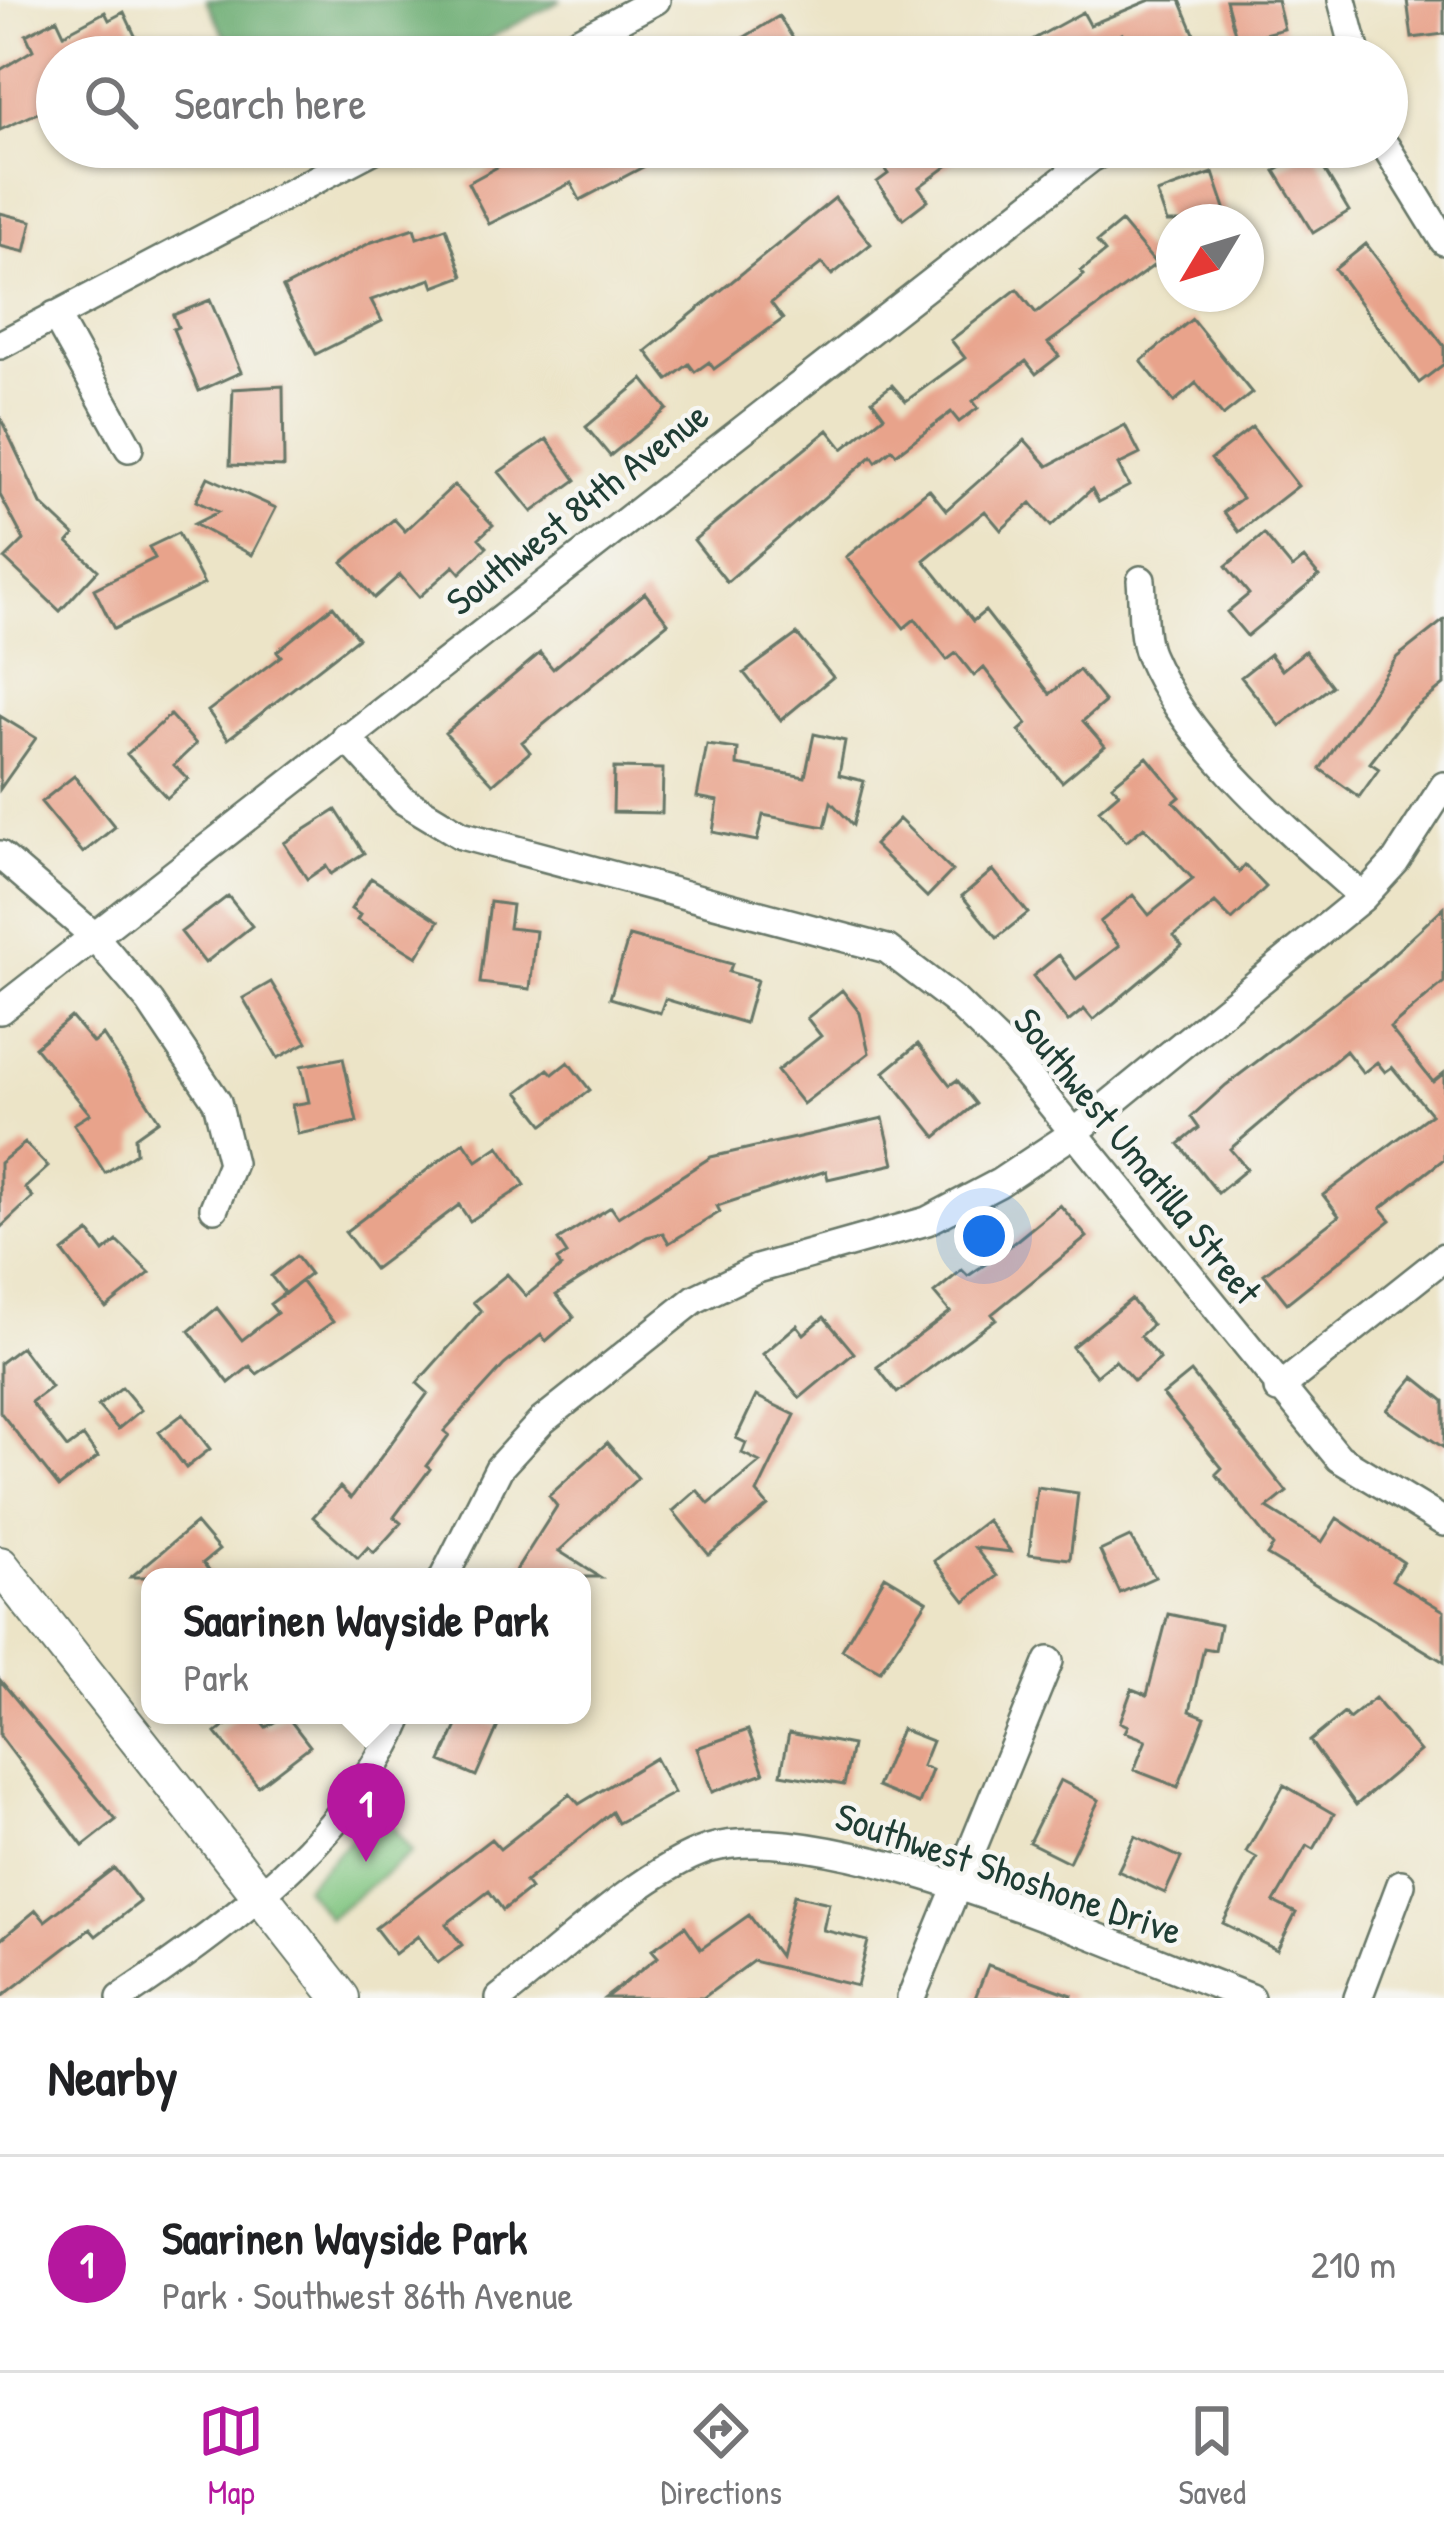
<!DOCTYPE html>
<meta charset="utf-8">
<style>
:root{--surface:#fff;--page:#f6f6f6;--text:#202124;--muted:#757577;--line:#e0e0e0;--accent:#b5179e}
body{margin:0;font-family:"Patrick Hand",sans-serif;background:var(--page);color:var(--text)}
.compass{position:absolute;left:1156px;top:204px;width:108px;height:108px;border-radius:50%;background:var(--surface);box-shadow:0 3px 9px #0004;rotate:232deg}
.you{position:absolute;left:984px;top:1236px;width:42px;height:42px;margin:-30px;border:9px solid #fff;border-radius:50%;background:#1a73e8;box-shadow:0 0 0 18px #1a73e833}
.badge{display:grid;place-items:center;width:78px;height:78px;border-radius:50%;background:var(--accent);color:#fff;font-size:39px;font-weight:700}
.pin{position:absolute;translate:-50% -99px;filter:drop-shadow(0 3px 6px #0008)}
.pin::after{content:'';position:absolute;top:63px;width:42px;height:36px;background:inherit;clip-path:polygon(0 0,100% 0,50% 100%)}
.popup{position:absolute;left:141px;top:1568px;width:450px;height:156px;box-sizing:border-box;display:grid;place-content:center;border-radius:24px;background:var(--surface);filter:drop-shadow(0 3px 9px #0005);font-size:39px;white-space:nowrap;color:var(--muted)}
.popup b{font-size:45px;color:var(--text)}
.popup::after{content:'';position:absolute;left:50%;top:100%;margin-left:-24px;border:24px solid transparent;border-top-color:var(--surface)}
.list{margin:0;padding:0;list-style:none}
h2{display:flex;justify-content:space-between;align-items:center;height:156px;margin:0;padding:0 48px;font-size:51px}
h2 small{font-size:39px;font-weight:400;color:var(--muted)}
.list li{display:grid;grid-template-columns:78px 1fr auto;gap:36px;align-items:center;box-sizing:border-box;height:216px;padding:0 48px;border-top:3px solid var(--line)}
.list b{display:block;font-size:45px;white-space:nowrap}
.list p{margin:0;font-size:39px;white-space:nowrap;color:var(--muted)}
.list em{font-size:39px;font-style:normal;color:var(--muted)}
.icon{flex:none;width:66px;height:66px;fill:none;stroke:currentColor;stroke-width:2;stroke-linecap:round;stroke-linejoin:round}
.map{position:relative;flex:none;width:1444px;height:1998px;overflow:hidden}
.search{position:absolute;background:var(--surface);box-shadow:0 3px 9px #0004;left:36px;right:36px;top:36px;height:132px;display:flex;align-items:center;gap:30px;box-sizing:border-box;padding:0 42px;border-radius:66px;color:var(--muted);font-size:45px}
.sheet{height:372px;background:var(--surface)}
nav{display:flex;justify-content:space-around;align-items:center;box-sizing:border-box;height:168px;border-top:3px solid var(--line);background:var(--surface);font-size:33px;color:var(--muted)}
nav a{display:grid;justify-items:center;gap:6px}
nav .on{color:var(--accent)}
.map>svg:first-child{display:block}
.green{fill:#80c580;stroke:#50815a;stroke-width:3}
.forest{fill:#68aa6e;stroke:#447451;stroke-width:3}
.building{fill:#e8a38b}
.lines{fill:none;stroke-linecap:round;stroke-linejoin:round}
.minor-casing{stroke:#677767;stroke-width:32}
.tertiary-casing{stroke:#677767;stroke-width:40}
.minor{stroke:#fff;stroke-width:27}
.tertiary{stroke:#fff;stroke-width:36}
.labels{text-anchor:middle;stroke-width:9;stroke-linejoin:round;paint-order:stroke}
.street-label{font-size:39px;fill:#1f3d34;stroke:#f6f6f2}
</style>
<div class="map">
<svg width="1444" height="1998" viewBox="0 0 1444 1998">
<rect width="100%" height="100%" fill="#f6f6f2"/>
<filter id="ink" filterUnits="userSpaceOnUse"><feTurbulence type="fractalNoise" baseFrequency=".00833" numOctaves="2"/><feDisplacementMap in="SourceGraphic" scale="24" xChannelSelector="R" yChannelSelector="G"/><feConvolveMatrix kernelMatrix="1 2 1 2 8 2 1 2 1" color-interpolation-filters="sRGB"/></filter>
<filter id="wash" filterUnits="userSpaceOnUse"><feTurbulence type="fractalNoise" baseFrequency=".004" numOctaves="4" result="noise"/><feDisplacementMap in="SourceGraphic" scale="48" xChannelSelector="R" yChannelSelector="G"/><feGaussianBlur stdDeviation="2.7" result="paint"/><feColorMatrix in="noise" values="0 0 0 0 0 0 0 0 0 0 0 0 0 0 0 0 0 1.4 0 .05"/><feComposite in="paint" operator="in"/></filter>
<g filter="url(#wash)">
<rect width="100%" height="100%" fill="#ece4c7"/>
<path class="green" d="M 379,1810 L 412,1852 L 329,1918 L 304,1887 Z"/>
<path class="forest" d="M 206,0 L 562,0 L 454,57 L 236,57 Z"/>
<g id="blocks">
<path class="building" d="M 1150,0 L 1180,0 L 1195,36 L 1161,50 L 1164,57 L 1131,57 L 1122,34 L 1080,57 L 1039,57 L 1030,41 L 1083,12 L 1090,25 Z
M 1226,0 L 1277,0 L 1284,29 L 1237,41 Z
M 1407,0 L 1444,0 L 1444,34 L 1412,38 Z
M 105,12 L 109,20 L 124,12 L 145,57 L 57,57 L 57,104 L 0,130 L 0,70 L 33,50 L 26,35 L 57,19 L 64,34 Z
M 779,16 L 797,45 L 778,57 L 712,57 Z
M 534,147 L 631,147 L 643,167 L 580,200 L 571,183 L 489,224 L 468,183 Z
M 901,147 L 973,147 L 919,187 L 928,200 L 903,219 L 877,182 L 888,174 L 880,162 Z
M 1312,149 L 1349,211 L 1313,233 L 1275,171 Z
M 1213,173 L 1226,211 L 1195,222 L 1167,222 L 1157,193 Z
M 835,198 L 871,244 L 832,275 L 822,263 L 771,303 L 783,319 L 714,369 L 709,362 L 695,372 L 689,364 L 668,380 L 646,351 Z
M 0,213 L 32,221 L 25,252 L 0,246 Z
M 1121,222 L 1156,264 L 1048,343 L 1059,356 L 1036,374 L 1026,361 L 973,401 L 978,408 L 959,422 L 951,412 L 896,454 L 892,449 L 876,462 L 872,456 L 727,582 L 694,540 L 828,430 L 843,449 L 884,416 L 872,400 L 892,385 L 906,401 L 965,358 L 951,340 L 1017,289 L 1036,313 L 1084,275 L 1081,271 L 1105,252 L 1097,242 Z
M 414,228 L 417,238 L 446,228 L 463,276 L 434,287 L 431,279 L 371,300 L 382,321 L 316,354 L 283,288 L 372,242 Z
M 1366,244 L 1444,346 L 1444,364 L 1419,383 L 1335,269 Z
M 210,300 L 241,372 L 199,391 L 173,329 L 178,327 L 173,315 Z
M 1192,319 L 1252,393 L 1223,416 L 1196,383 L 1174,402 L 1141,361 Z
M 643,379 L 667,409 L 610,456 L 586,427 Z
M 283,386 L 284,467 L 230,465 L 233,389 Z
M 0,417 L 41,504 L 74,535 L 68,542 L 98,570 L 60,611 L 5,559 L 24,540 L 0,495 Z
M 1125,425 L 1140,454 L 1118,465 L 1129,486 L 1099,502 L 1092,489 L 1051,526 L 1031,503 L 1001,530 L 985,511 L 924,560 L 973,621 L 985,611 L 1050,694 L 1079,670 L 1105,702 L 1083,721 L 1105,746 L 1062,782 L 1019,731 L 1027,724 L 984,668 L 974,676 L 956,653 L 947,660 L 915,619 L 904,628 L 846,557 L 929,489 L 946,510 L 1025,440 L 1048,466 Z
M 1252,427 L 1298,486 L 1239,532 L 1224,512 L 1242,498 L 1211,459 Z
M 547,439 L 576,480 L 532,512 L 499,472 Z
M 208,477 L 276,508 L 252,555 L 194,524 L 218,512 L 196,501 Z
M 454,485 L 493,525 L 479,538 L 487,547 L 460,573 L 454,566 L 419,597 L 400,575 L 374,598 L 343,562 L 394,519 L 405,531 Z
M 178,533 L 204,584 L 114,629 L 94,589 L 155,558 L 149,547 Z
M 1264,534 L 1292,568 L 1304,558 L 1319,576 L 1247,636 L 1227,612 L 1249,594 L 1226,566 Z
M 645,593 L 668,623 L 522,742 L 530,752 L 493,784 L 445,733 L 540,653 L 553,669 Z
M 333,606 L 358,638 L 228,739 L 208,711 L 281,656 L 277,651 Z
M 1444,620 L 1444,685 L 1409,713 L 1370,763 L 1379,769 L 1359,797 L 1320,769 L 1397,657 Z
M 797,634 L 833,677 L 781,720 L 744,673 Z
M 1305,651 L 1332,686 L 1280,726 L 1241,677 L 1270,654 L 1282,670 Z
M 170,715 L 196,744 L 174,765 L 188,779 L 167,798 L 127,754 Z
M 0,716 L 36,738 L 0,789 Z
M 814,734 L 845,741 L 839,775 L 864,781 L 853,825 L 831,802 L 825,827 L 763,815 L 757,841 L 713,832 L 718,801 L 697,797 L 707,745 L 738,749 L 737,765 L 805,777 Z
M 1147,757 L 1180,797 L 1174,802 L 1239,872 L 1245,865 L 1266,887 L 1232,920 L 1215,903 L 1174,936 L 1182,946 L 1113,1004 L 1093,1020 L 1084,1009 L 1068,1022 L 1033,976 L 1059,955 L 1076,979 L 1119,946 L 1100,922 L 1133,895 L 1149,915 L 1193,879 L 1144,827 L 1126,842 L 1099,810 L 1119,793 L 1112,785 Z
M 614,768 L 663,769 L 662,813 L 613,812 Z
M 74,776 L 115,827 L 83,853 L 41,802 Z
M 336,810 L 364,853 L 331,874 L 326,866 L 307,879 L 284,843 Z
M 899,819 L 952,871 L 927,897 L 874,845 Z
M 993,870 L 1028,913 L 997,938 L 962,896 Z
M 371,878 L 439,921 L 417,957 L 357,920 L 360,915 L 351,909 Z
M 228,896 L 252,926 L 205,963 L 181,932 Z
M 490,902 L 512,905 L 509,928 L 536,931 L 530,989 L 480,983 Z
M 1444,907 L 1444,982 L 1390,1028 L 1433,1082 L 1444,1073 L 1444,1159 L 1381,1208 L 1391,1220 L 1287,1303 L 1264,1274 L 1339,1216 L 1323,1195 L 1431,1114 L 1392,1067 L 1385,1072 L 1377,1062 L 1363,1073 L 1346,1051 L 1230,1149 L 1247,1169 L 1218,1193 L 1179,1144 L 1199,1128 L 1191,1117 L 1226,1085 L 1373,973 Z
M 629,936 L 732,964 L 729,972 L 757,980 L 745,1023 L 665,999 L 660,1013 L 610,998 Z
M 271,982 L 307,1042 L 278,1058 L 243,998 Z
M 842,990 L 860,1013 L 869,1053 L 803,1104 L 777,1071 L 821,1036 L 807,1018 Z
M 71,1017 L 93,1043 L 103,1035 L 159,1120 L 135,1137 L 136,1153 L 105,1173 L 74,1124 L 90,1114 L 35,1047 Z
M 918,1044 L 950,1085 L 957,1080 L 976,1104 L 936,1137 L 884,1072 Z
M 343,1058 L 357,1122 L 298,1134 L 292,1105 L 309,1102 L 301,1066 Z
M 568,1062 L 590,1090 L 544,1125 L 518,1092 L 548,1069 L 553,1074 Z
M 883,1118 L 894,1164 L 828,1179 L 826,1171 L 717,1206 L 720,1212 L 669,1243 L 663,1233 L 647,1237 L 556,1295 L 574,1317 L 546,1341 L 541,1335 L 504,1365 L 444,1431 L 449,1435 L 426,1466 L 430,1469 L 394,1517 L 401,1523 L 374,1553 L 368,1547 L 358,1558 L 313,1517 L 340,1487 L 351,1498 L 428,1393 L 417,1383 L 481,1311 L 473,1302 L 507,1274 L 526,1296 L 561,1267 L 557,1260 L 567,1254 L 558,1240 L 611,1207 L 618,1217 L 711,1157 Z
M 464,1142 L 477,1161 L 499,1146 L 525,1185 L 470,1221 L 459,1205 L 374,1269 L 345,1232 Z
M 25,1143 L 48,1167 L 25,1188 L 33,1197 L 0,1228 L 0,1163 Z
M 1060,1205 L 1087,1237 L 992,1314 L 996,1319 L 897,1393 L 877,1367 L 950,1312 L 934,1293 L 962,1270 L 968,1276 L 1000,1254 Z
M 89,1232 L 104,1252 L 117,1241 L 150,1273 L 106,1308 L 63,1252 Z
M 296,1256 L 310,1274 L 285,1294 L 271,1276 Z
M 301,1281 L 333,1322 L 257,1374 L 250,1366 L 229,1383 L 189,1331 L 217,1308 L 242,1340 L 277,1313 L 270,1304 Z
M 1131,1299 L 1152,1325 L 1140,1336 L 1160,1359 L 1134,1381 L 1115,1360 L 1096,1376 L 1072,1347 Z
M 824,1317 L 854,1353 L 800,1398 L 763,1354 L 797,1325 L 804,1334 Z
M 21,1347 L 51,1387 L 31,1402 L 67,1448 L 83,1436 L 98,1457 L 59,1487 L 0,1412 L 0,1363 Z
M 1191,1372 L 1287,1492 L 1267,1508 L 1322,1542 L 1337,1518 L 1403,1562 L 1392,1580 L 1444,1611 L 1444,1662 L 1267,1555 L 1273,1546 L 1216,1474 L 1222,1468 L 1163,1395 Z
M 1414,1377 L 1444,1401 L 1444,1448 L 1387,1410 Z
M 122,1387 L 141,1410 L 118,1429 L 98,1406 Z
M 756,1396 L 795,1415 L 757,1493 L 768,1506 L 709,1555 L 673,1511 L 697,1490 L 709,1504 L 760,1462 L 742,1453 L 746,1443 L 736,1438 Z
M 183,1414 L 210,1449 L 186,1468 L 159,1432 Z
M 607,1443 L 638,1478 L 559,1551 L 600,1577 L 512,1577 L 557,1506 L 549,1496 Z
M 1037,1487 L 1078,1493 L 1070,1559 L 1029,1554 Z
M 987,1520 L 1011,1552 L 975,1548 L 997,1576 L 965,1601 L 934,1561 Z
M 196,1523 L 219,1550 L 203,1563 L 214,1577 L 131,1577 Z
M 1130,1537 L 1155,1577 L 1120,1593 L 1100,1551 Z
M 885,1576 L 927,1601 L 880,1671 L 842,1650 Z
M 1168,1614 L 1220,1625 L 1215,1650 L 1204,1648 L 1190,1711 L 1205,1717 L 1178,1787 L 1134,1770 L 1146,1740 L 1125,1732 L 1128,1726 L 1120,1722 L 1132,1689 L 1147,1695 Z
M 0,1680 L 116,1820 L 83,1846 L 0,1736 Z
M 1375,1698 L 1420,1751 L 1356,1805 L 1310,1741 L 1344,1713 L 1349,1719 Z
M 239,1715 L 256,1715 L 266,1727 L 286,1715 L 310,1746 L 258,1786 L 216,1733 Z
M 462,1715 L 498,1726 L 476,1776 L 441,1761 Z
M 901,1729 L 932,1741 L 922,1766 L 932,1770 L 919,1804 L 877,1787 Z
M 748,1730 L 764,1773 L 712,1792 L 697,1748 Z
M 789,1733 L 852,1745 L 844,1785 L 781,1774 Z
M 655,1758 L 674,1793 L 618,1823 L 612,1812 L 525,1882 L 530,1889 L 503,1910 L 489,1891 L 446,1924 L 462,1945 L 438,1963 L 418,1936 L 395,1954 L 375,1928 L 491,1839 L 500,1849 L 570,1794 L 579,1804 Z
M 1060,1780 L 1099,1800 L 1069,1862 L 1029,1842 Z
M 1284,1785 L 1334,1814 L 1314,1849 L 1307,1845 L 1274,1902 L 1296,1913 L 1277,1950 L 1223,1923 L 1257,1858 L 1246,1852 Z
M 1135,1836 L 1181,1858 L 1165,1893 L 1118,1871 Z
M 114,1868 L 140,1902 L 96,1936 L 90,1929 L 0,1998 L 0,1940 L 36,1910 L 45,1921 Z
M 794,1895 L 829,1903 L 823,1930 L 868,1941 L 857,1986 L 753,1961 L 703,1998 L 605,1998 L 658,1957 L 652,1950 L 685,1926 L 701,1949 L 749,1915 L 779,1956 Z
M 988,1965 L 1072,1995 L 1071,1998 L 975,1998 Z"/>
</g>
</g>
<g filter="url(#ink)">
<use href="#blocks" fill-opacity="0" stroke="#677767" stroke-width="3"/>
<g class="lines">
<g class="minor-casing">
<path id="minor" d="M 1342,0 L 1357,57
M 548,57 L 656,0
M 1386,147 L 1444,241
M 55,315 L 129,448
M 0,345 L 378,147
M 1141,580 C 1143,602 1141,633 1149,654 C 1188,747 1289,831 1363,897
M 346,737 L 403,800 L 461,835 L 887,949 L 955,1001 L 1010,1054 L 1339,1458 L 1444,1522
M 0,855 L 93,935 L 150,1002 L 217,1102 L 232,1163 L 214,1208
M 0,1010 L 1091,158 L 1113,147
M 1278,1389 L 1444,1257
M 444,1577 L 499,1468 L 542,1421 L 695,1299 L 757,1269 L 927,1221 L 999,1183 L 1074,1133 L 1363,897 L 1395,862 L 1444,786
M 121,1998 C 228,1927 350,1837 401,1715
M 500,1998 C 554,1956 645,1869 708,1849 C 827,1813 1128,1952 1250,1998
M 911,1998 L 1049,1661
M 1358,1998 L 1401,1884"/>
</g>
<g class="tertiary-casing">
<path id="tertiary" d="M 0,1565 L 341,1998"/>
</g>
<use href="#minor" class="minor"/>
<use href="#tertiary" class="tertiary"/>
</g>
</g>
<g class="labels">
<g class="street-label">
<text transform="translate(577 508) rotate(-38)" y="14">Southwest 84th Avenue</text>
<text transform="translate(1138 1156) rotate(51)" y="14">Southwest Umatilla Street</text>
<text transform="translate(1009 1873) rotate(19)" y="14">Southwest Shoshone Drive</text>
</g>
</g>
</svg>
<svg class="compass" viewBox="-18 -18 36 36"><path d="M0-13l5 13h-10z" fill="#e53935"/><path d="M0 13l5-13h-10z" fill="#757577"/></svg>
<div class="you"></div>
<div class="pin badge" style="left:366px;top:1862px">1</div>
<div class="popup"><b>Saarinen Wayside Park</b>Park</div>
<div class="search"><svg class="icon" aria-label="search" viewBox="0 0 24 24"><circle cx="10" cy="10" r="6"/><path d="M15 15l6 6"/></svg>Search here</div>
</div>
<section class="sheet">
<h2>Nearby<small></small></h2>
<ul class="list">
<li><span class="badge">1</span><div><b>Saarinen Wayside Park</b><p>Park · Southwest 86th Avenue</p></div><em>210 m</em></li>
</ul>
</section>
<nav>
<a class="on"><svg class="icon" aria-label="map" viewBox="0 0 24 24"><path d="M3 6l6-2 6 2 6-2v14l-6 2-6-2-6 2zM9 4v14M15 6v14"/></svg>Map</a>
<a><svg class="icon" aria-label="directions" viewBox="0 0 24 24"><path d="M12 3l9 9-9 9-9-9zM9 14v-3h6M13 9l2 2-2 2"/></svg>Directions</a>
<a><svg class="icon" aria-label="saved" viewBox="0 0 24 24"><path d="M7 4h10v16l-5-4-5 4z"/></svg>Saved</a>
</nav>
